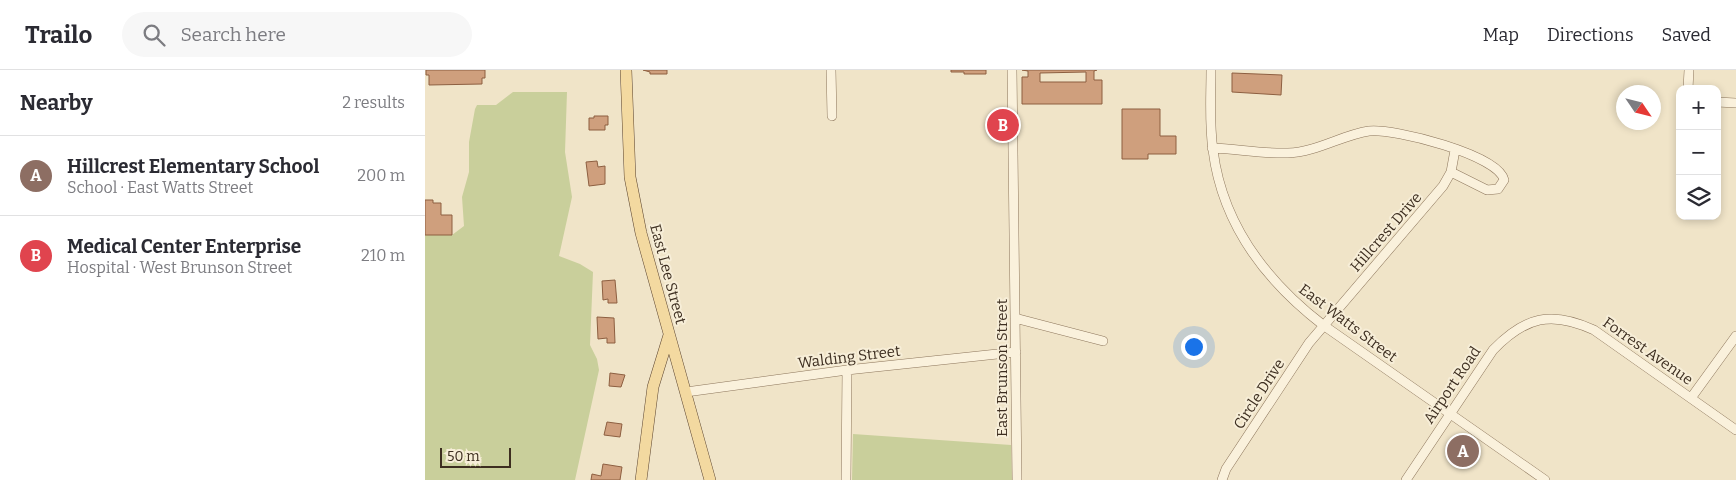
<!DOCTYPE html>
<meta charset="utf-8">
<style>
:root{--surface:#fff;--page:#f7f7f7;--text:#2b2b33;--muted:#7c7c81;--line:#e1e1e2;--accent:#111827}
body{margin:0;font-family:Bitter,serif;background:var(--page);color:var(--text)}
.controls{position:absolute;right:15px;top:15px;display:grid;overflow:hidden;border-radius:10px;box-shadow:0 2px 8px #0003}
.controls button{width:45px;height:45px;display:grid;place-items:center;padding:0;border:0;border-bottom:1px solid var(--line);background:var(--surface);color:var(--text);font:25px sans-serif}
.compass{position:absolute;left:1191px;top:15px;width:45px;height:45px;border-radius:50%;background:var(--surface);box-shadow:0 2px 8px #0003;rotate:125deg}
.scale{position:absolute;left:15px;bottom:12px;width:71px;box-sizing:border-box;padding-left:5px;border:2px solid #3d2e20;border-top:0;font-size:14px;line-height:18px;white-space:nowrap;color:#3d2e20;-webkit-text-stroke:4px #f7eed8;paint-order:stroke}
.you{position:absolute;left:768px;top:276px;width:18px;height:18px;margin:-12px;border:4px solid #fff;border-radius:50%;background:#1a73e8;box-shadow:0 0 0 8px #1a73e833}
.badge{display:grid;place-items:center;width:32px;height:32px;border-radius:50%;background:var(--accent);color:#fff;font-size:16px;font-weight:700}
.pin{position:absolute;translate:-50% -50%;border:2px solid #fff;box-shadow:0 1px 5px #0006}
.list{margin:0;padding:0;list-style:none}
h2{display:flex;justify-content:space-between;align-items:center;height:65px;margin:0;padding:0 20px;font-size:21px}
h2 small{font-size:16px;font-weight:400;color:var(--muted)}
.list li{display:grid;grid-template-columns:32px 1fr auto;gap:15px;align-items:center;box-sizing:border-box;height:80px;padding:0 20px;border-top:1px solid var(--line)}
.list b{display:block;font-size:19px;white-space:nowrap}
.list p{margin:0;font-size:16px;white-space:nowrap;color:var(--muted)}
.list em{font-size:16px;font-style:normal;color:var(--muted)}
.icon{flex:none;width:28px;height:28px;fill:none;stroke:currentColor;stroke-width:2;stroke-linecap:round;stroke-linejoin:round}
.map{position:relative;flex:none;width:1311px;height:410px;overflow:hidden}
header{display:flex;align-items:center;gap:30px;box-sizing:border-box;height:70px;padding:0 25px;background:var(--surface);border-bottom:1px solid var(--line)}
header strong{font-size:24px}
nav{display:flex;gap:28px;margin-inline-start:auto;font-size:18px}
.search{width:350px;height:45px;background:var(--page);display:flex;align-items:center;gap:12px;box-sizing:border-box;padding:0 18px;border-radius:28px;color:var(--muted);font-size:19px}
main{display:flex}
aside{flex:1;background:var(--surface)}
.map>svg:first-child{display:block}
.green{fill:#c9cf9b}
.building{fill:#cf9f7d;stroke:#8d5f41;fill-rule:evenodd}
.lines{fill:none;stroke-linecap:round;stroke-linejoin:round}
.minor-casing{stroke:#8d765c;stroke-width:10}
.major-casing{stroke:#5b4430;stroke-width:12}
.minor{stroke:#faf1dc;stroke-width:9}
.major{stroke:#f3d9a0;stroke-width:11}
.labels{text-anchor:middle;stroke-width:4;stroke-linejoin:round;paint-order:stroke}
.street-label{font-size:15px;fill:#3d2e20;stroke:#f7eed8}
</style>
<header>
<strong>Trailo</strong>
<div class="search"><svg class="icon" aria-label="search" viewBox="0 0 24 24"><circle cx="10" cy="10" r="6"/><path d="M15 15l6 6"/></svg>Search here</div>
<nav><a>Map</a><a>Directions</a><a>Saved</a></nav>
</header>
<main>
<aside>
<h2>Nearby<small>2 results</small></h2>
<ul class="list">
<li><span class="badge" style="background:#8d6e63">A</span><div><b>Hillcrest Elementary School</b><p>School · East Watts Street</p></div><em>200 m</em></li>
<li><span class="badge" style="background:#e0444e">B</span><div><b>Medical Center Enterprise</b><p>Hospital · West Brunson Street</p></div><em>210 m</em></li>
</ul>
</aside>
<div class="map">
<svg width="1311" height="410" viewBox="0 0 1311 410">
<rect width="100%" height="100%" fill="#f0e4c8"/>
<path class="green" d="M 88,22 L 142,22 L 140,82 L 147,127 L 134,186 L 155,194 L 168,202 L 165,275 L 172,289 L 174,300 L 150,410 L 0,410 L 0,165 L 27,165 L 39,156 L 37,127 L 44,102 L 44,72 L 50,39 L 52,35 L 71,35 Z
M 428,364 L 586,375 L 587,410 L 427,410 Z"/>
<path class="building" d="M 1,0 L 60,0 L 60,8 L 57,8 L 57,14 L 4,15 L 4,5 L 1,5 Z
M 218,0 L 242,0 L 242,4 L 225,4 L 225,2 Z
M 526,0 L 561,0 L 561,4 L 539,4 L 539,2 L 526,2 Z
M 672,0 L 669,1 L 669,10 L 677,10 L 677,34 L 597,34 L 597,7 L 603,7 L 603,1 L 597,0 ZM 661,2 L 661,12 L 615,12 L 615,3 Z
M 807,3 L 857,5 L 856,25 L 807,22 Z
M 697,39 L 735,39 L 735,66 L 751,66 L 751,84 L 723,84 L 723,89 L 697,89 Z
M 169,46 L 183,46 L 183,55 L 180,55 L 180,60 L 164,60 L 164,48 L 169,48 Z
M 172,91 L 173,97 L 180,96 L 180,114 L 164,116 L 161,92 Z
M 0,130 L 8,130 L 8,133 L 16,133 L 16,145 L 27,145 L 27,165 L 0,165 Z
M 190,210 L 192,233 L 183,233 L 183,229 L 178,230 L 177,211 Z
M 172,247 L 189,248 L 190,273 L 182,273 L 182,268 L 173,269 Z
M 185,303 L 200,305 L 196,317 L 184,316 Z
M 182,352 L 197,354 L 195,367 L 179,365 Z
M 178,394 L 197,397 L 195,410 L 166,410 L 167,404 L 176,406 Z"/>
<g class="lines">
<g class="minor-casing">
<path id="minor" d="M 406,0 L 407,46
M 587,0 L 592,410
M 786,0 C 786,27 784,53 788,80 C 797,153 841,211 898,255 L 1120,410
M 1263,19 L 1264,0
M 1292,32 L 1311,33
M 787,78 C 813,79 838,84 863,83 C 892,82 917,65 944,61 C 969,58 1074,85 1079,110 L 1073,119 L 1062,120 L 1026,102
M 590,248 L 678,271
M 261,322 L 422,300 L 591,282
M 1266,328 L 1311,266
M 421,410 L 422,300
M 797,410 L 801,399 L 884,273 L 1018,116 L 1026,102 L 1030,80
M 981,410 L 1068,280 C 1100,247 1126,240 1169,260 L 1311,360"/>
</g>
<g class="major-casing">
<path id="major" d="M 201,0 L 205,107 L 216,163 L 285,410
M 216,410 L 228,317 L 244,265"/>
</g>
<use href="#minor" class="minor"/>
<use href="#major" class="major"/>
</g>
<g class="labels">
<g class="street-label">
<text transform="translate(961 162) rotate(-49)" y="5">Hillcrest Drive</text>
<text transform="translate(243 204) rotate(75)" y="5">East Lee Street</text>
<text transform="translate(923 253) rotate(37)" y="5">East Watts Street</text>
<text transform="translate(1223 281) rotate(35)" y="5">Forrest Avenue</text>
<text transform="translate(424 287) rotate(-7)" y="5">Walding Street</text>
<text transform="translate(577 298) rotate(-90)" y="5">East Brunson Street</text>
<text transform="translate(1027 315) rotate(-56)" y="5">Airport Road</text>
<text transform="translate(834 324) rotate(-57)" y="5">Circle Drive</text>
</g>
</g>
</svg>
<div class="controls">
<button>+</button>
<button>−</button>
<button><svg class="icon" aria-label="layers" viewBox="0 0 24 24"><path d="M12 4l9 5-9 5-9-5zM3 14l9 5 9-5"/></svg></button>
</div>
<svg class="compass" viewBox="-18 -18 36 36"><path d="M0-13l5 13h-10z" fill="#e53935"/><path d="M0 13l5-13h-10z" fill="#7c7c81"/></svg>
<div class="scale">50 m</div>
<div class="you"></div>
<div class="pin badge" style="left:1038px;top:381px;background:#8d6e63">A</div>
<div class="pin badge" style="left:578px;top:55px;background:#e0444e">B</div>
</div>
</main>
